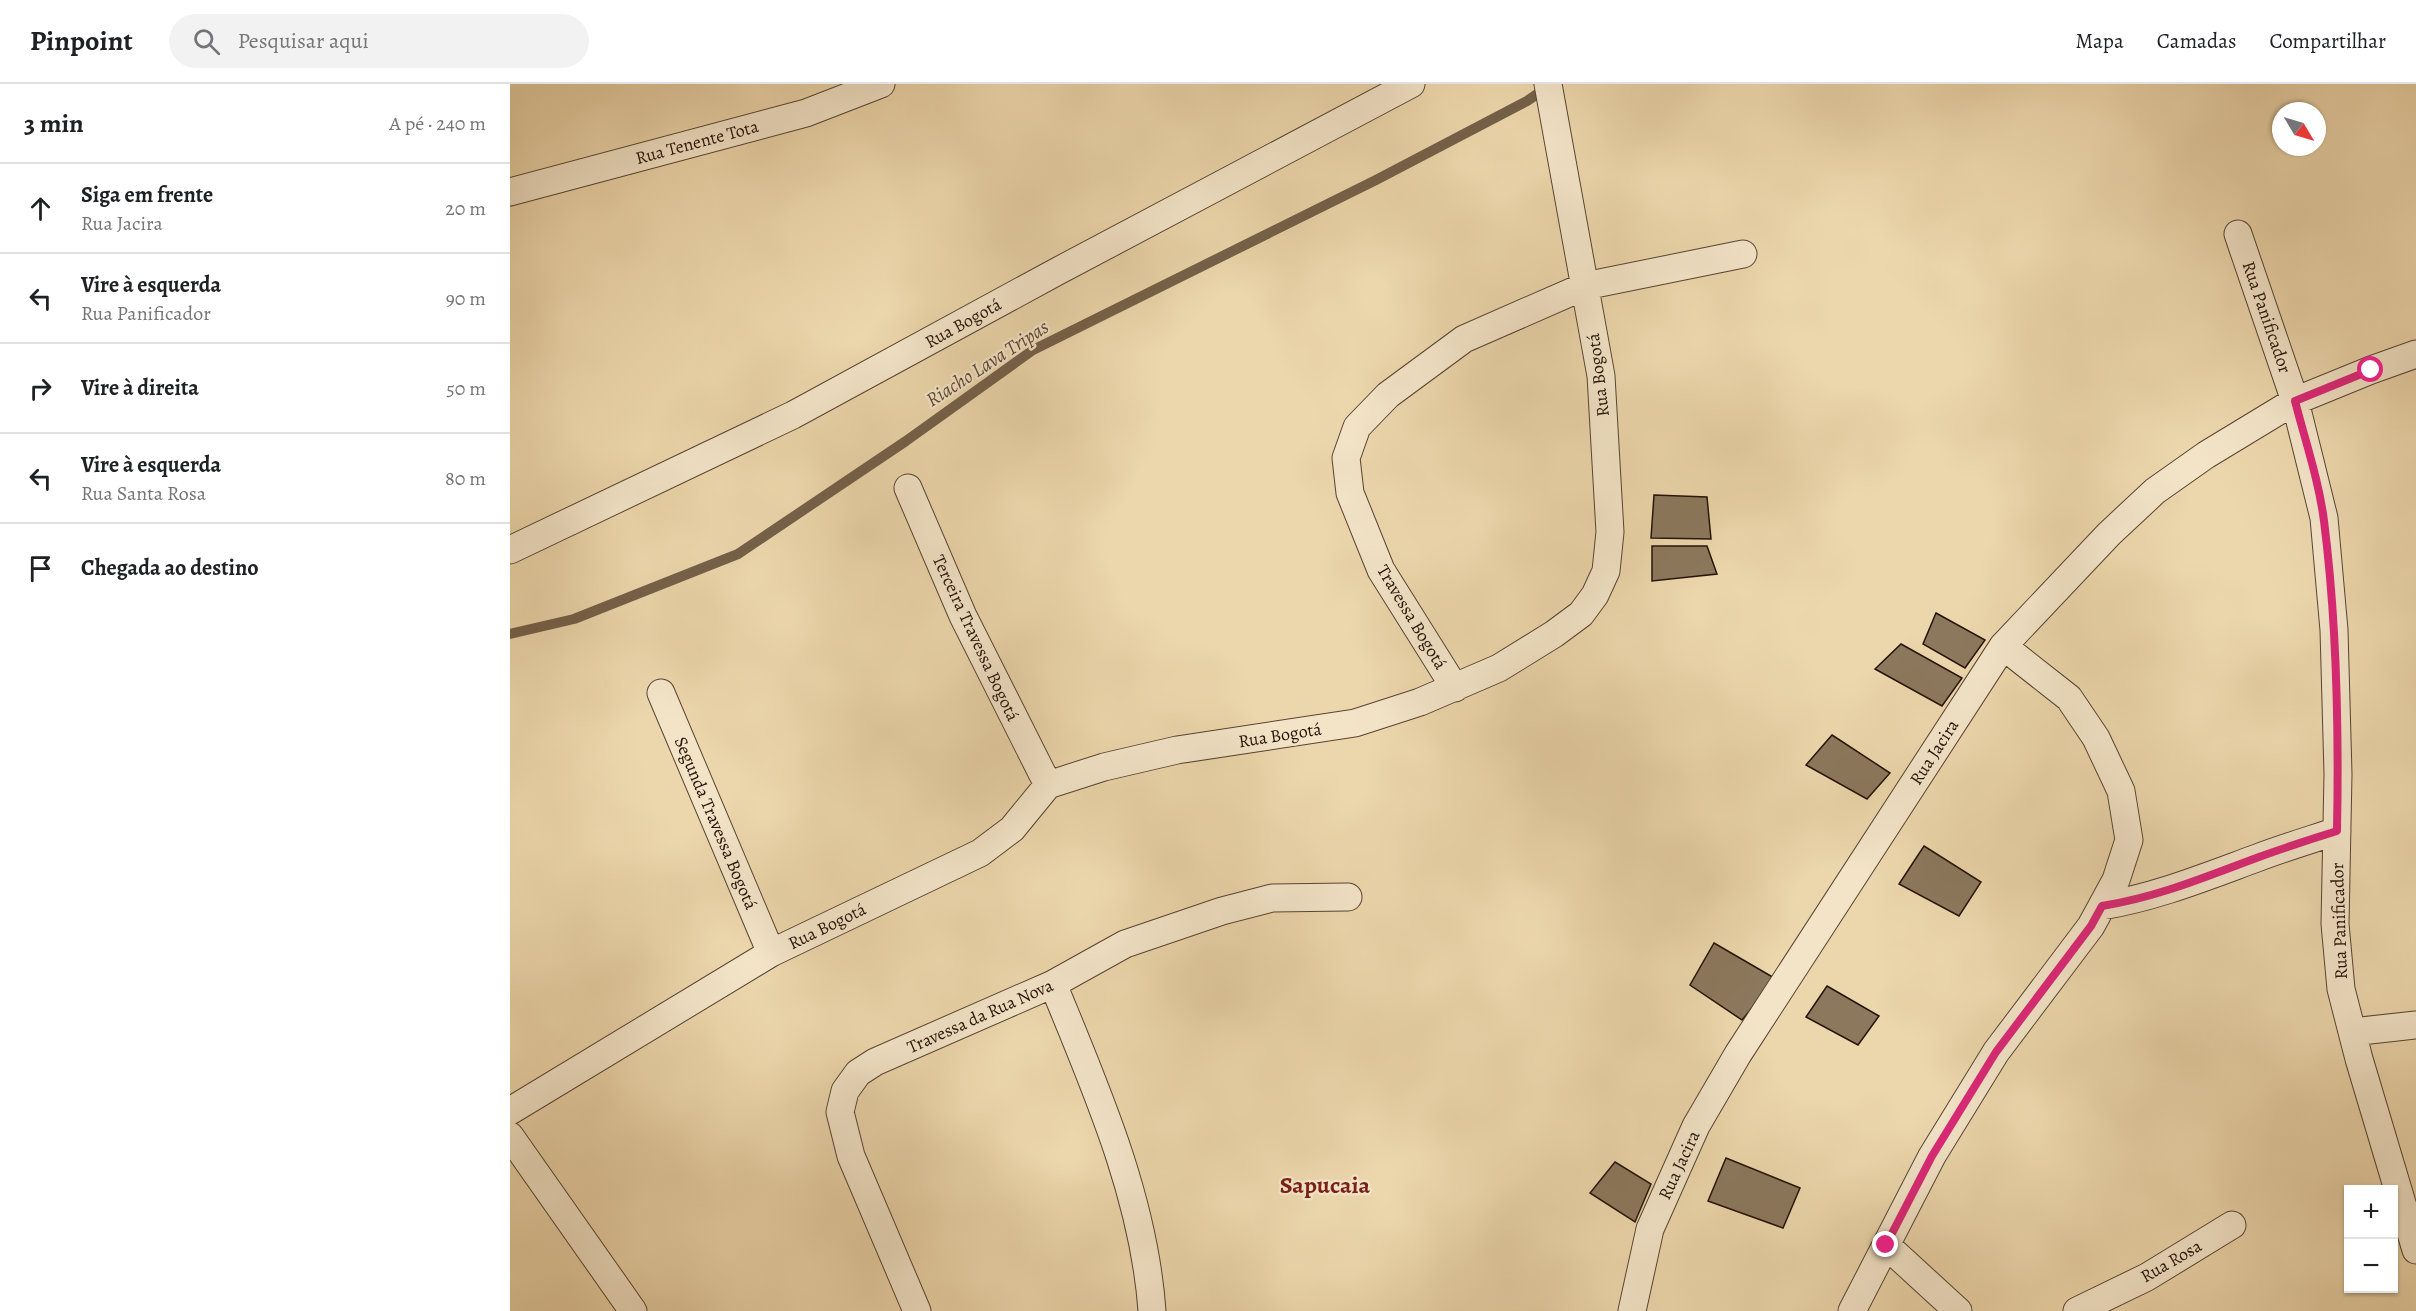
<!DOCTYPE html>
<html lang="pt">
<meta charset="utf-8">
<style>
:root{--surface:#fff;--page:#f2f2f2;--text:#202124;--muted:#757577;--line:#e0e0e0}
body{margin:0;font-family:Alegreya,serif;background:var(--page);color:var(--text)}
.controls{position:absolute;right:18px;bottom:18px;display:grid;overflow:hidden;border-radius:0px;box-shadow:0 2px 4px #0004}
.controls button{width:54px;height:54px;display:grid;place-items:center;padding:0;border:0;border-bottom:2px solid var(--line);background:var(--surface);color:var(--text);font:30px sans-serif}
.compass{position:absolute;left:1762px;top:18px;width:54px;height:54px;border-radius:50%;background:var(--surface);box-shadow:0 2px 4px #0004;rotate:128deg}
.stop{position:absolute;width:18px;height:18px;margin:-14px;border:4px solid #db2777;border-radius:50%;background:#fff}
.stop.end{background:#db2777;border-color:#fff;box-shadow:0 2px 6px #0008}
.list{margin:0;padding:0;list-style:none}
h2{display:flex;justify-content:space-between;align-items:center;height:78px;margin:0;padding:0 24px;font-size:26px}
h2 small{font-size:20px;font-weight:400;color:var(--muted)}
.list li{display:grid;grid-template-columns:39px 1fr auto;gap:18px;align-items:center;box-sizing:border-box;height:90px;padding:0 24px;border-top:2px solid var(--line)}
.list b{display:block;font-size:22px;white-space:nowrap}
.list p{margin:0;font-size:20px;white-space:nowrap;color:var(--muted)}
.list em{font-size:20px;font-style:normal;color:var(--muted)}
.icon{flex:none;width:33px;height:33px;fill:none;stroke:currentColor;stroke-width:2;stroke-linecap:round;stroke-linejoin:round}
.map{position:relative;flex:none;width:1906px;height:1227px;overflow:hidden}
header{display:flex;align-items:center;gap:36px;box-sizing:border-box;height:84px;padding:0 30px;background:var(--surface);border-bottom:2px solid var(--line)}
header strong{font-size:28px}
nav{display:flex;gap:33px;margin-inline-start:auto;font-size:21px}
.search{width:420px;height:54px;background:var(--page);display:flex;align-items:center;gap:15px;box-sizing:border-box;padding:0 21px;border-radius:33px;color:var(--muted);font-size:22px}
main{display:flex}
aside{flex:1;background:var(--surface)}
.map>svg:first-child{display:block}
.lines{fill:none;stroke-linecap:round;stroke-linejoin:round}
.stream{stroke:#746049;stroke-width:10}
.building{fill:#8c785d;stroke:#251309;stroke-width:1.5}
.street-casing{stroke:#574432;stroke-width:29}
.street{stroke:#f3e4c8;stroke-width:27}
.route{stroke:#db2777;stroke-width:8}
.labels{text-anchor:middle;stroke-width:4.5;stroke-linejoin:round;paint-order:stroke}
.street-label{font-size:18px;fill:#251309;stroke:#f3e4c8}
.water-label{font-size:20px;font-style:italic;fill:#594734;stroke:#f3e4c8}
.district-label{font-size:24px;font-weight:bold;fill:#7a1f14;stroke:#f3e4c8}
</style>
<header>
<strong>Pinpoint</strong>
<div class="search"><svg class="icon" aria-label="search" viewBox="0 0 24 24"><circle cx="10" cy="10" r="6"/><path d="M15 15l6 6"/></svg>Pesquisar aqui</div>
<nav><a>Mapa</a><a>Camadas</a><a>Compartilhar</a></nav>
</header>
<main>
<aside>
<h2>3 min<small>A pé · 240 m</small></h2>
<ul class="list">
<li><svg class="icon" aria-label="ahead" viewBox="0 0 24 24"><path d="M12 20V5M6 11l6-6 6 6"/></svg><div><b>Siga em frente</b><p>Rua Jacira</p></div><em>20 m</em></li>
<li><svg class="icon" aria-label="left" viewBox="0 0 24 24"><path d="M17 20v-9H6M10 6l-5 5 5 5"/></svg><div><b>Vire à esquerda</b><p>Rua Panificador</p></div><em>90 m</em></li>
<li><svg class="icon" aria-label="right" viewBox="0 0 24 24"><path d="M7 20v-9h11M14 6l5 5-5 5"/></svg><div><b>Vire à direita</b></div><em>50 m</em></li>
<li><svg class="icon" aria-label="left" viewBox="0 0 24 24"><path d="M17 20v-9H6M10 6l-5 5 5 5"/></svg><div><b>Vire à esquerda</b><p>Rua Santa Rosa</p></div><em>80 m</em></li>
<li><svg class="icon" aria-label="arrive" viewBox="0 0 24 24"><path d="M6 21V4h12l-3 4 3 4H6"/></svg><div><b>Chegada ao destino</b></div></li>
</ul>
</aside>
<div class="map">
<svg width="1906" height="1227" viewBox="0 0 1906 1227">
<rect width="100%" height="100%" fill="#ecd6ab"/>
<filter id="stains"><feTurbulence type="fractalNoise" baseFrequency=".00333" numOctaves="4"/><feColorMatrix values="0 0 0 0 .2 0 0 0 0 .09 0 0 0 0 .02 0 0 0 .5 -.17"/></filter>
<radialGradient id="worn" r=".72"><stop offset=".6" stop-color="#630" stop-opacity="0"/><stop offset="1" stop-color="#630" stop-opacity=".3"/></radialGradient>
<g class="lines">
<path class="stream" d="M 0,550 L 64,535 L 228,470 L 396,357 L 523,266 L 866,96 L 1017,17 L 1036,4"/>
</g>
<path class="building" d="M 1144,411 L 1197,413 L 1201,455 L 1141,454 Z
M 1142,462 L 1197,462 L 1207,490 L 1142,497 Z
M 1426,529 L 1475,556 L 1455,584 L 1413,560 Z
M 1391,560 L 1452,594 L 1432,622 L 1365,585 Z
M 1322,651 L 1380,689 L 1357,715 L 1296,681 Z
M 1414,762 L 1471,798 L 1449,832 L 1389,800 Z
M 1204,859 L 1266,895 L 1232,936 L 1180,901 Z
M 1317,902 L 1369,932 L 1348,961 L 1296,933 Z
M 1216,1074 L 1290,1104 L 1273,1144 L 1198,1117 Z
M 1105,1078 L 1141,1100 L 1125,1138 L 1080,1109 Z"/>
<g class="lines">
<g class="street-casing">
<path id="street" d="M 0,108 L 296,29 L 371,0
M 1728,150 L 1785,317 L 1814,434 L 1824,546 L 1828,690 L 1825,840 L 1831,905 L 1849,975 L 1906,1166
M 398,404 L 453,532 L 538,701
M 0,466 L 283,331 L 548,187 L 901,0
M 945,604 L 871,486 L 840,409 L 836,374 L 847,343 L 878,311 L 954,255 L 1075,202 L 1233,170
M 151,609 L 261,869
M 1592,822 C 1646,813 1695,793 1747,774 C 1773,764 1800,756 1827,747
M 543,900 C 586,1005 634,1113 642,1227
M 1842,948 L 1906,941
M 0,1027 L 261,869 L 470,769 L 502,745 L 538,701 L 594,683 L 667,666 L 845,639 L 910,618 L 989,584 L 1044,550 L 1071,530 L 1085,511 L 1096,487 L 1100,448 L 1091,292 L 1038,0
M 0,1052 L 123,1227
M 1376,1161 L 1448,1227
M 407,1227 L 341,1072 L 330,1028 L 335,1007 L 348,989 L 365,978 L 543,900 L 615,860 L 712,827 L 762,814 L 838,813
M 1122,1227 L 1140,1145 L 1186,1042 L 1228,970 L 1493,562 L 1599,450 L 1645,407 L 1696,371 L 1785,317 L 1861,286 L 1906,270
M 1342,1227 L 1422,1072 L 1486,968 L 1581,842 L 1606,796 L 1619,756 L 1611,707 L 1586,654 L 1559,614 L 1493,562
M 1567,1227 L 1637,1193 L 1722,1141"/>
</g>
<use href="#street" class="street"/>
</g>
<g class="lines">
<path class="route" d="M 1376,1161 L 1422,1072 L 1486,968 L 1581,842 L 1592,822 C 1648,813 1695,793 1749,773 C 1774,764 1801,755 1827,747 C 1829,644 1827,539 1814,437 C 1809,397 1795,356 1785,317 L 1861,286"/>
</g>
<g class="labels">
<g class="street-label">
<text transform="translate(187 58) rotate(-15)" y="6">Rua Tenente Tota</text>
<text transform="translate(1757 233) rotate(71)" y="6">Rua Panificador</text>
<text transform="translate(453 239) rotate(-29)" y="6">Rua Bogotá</text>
<text transform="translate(1088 291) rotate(-97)" y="6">Rua Bogotá</text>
<text transform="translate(902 533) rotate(59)" y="6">Travessa Bogotá</text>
<text transform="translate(466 554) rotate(65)" y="6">Terceira Travessa Bogotá</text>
<text transform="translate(770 651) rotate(-9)" y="6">Rua Bogotá</text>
<text transform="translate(1424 668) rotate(-57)" y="6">Rua Jacira</text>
<text transform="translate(206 739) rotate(67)" y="6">Segunda Travessa Bogotá</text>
<text transform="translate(1829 837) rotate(-92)" y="6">Rua Panificador</text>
<text transform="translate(317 842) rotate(-26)" y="6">Rua Bogotá</text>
<text transform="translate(470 932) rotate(-24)" y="6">Travessa da Rua Nova</text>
<text transform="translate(1169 1081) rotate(-65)" y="6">Rua Jacira</text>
<text transform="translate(1661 1177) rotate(-30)" y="6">Rua Rosa</text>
</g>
<g class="water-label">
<text transform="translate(477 279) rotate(-33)" y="7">Riacho Lava Tripas</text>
</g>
<g class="district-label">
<text x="815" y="1109">Sapucaia</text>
</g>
</g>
<rect width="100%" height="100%" filter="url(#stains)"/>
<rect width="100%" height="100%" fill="url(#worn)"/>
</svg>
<div class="controls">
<button>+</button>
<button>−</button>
</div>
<svg class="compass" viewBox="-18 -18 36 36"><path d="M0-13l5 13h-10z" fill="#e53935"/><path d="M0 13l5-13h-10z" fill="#757577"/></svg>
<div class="stop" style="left:1861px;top:286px"></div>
<div class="stop end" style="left:1376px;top:1161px"></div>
</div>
</main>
